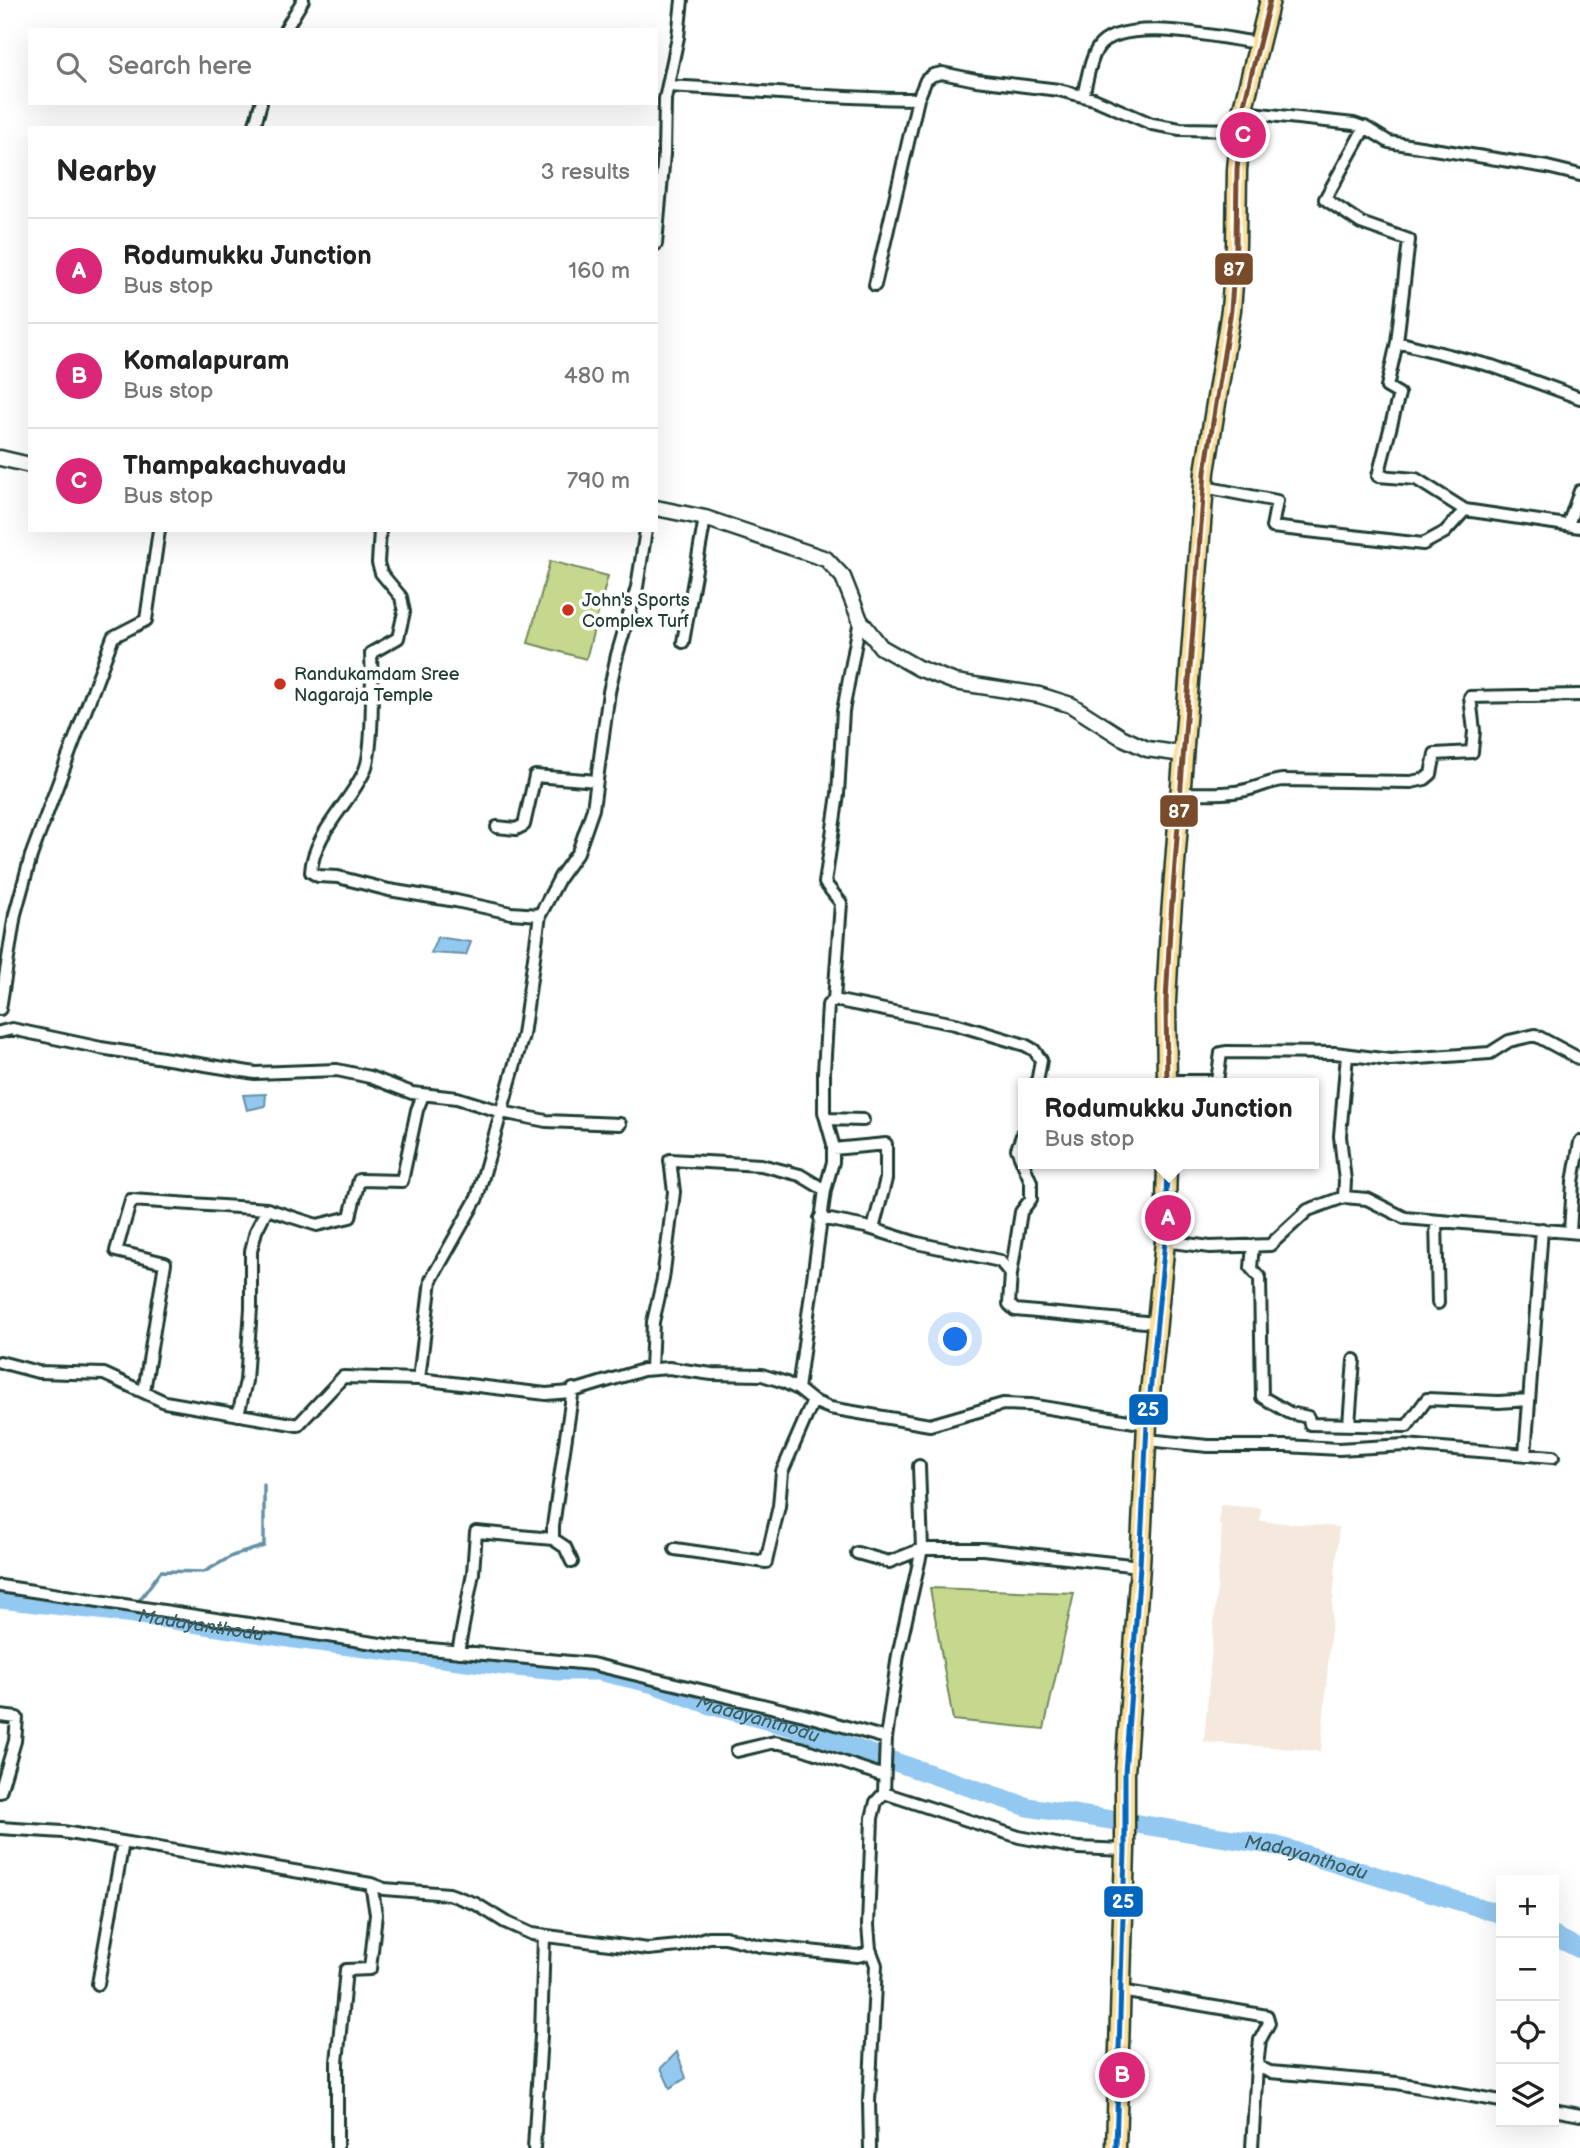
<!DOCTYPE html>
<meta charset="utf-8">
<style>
:root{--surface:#fff;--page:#f6f6f6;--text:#222;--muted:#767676;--line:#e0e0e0;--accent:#db2777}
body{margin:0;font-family:"Balsamiq Sans",sans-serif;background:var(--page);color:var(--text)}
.controls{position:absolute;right:21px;bottom:21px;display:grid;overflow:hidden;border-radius:0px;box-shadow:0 7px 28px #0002}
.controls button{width:63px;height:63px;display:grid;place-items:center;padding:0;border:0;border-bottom:2px solid var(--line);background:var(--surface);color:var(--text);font:35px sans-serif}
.you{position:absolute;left:956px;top:1340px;width:24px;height:24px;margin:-18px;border:5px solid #fff;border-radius:50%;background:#1a73e8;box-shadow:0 0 0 10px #1a73e833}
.badge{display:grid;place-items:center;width:46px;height:46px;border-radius:50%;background:var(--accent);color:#fff;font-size:23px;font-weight:700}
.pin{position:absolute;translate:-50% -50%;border:4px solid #fff;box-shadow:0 2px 7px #0006}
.popup{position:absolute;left:1018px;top:1078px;width:301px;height:91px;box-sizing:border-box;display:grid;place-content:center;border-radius:0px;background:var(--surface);filter:drop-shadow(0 2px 5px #0005);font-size:23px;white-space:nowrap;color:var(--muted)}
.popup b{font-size:26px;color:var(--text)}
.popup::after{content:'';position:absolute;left:50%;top:100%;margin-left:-14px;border:14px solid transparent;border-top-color:var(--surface)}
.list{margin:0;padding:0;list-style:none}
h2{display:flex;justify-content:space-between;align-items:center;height:91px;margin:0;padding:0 28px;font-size:30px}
h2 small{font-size:23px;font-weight:400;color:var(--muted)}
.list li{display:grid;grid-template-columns:46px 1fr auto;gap:21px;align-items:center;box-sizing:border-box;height:105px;padding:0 28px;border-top:2px solid var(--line)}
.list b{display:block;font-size:26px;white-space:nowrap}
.list p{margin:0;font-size:23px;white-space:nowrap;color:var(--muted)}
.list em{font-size:23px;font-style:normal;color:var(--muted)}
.icon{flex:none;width:38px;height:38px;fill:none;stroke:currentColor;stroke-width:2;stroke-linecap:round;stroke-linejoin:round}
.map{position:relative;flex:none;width:1580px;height:2148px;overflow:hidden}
.search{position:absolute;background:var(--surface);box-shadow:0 7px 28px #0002;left:28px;top:28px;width:630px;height:77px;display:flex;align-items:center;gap:18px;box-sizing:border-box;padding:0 24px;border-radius:0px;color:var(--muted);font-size:26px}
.panel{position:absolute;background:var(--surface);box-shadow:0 7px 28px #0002;left:28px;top:126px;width:630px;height:406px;border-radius:0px}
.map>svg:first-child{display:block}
.built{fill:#f4e9dc}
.green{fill:#c6d88d;stroke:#728a60;stroke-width:2}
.water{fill:#93c8f0;stroke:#6590a5;stroke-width:2}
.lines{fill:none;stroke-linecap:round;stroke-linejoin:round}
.stream{stroke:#6590a5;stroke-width:3.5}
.river{stroke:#93c8f0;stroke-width:19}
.minor-casing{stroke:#1f3d34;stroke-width:16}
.tertiary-casing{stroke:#1f3d34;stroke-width:19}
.primary-casing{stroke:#1f3d34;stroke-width:23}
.minor{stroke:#fff;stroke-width:10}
.tertiary{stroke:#fff;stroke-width:14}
.primary{stroke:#fede96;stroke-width:18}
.bus-1-casing{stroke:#fff;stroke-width:10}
.bus-2-casing{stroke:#fff;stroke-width:10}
.bus-1{stroke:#0065bd;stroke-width:5}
.bus-2{stroke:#7a4b2a;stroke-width:5}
.poi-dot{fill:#c8321e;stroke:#fff;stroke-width:2.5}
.labels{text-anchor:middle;stroke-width:7;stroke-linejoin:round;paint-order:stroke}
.poi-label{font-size:18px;fill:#1f3d34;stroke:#fff;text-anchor:start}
.water-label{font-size:19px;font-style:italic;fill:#3c6063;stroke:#fff}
.line-badge{stroke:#fff;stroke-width:2.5}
.badge-label{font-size:19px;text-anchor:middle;font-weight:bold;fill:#fff}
</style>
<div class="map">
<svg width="1580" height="2148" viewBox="0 0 1580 2148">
<rect width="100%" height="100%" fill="#fff"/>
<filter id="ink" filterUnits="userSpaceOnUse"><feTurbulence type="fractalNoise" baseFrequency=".0143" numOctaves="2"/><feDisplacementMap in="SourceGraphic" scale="14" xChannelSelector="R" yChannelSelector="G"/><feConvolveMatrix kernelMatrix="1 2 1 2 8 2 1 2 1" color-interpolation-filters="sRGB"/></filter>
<g filter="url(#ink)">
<path class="built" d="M 1220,1505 L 1261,1508 L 1260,1521 L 1339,1527 L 1321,1751 L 1204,1742 L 1222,1526 L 1219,1525 Z"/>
<path class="green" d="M 550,561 L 608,576 L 586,659 L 528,643 Z
M 930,1588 L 1074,1593 L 1044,1729 L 953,1720 Z"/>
<path class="water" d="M 437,937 L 471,942 L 466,955 L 431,953 Z
M 266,1094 L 265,1106 L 247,1110 L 243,1095 Z
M 677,2052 L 686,2078 L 670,2088 L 661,2068 Z"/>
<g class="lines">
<path class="stream" d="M 130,1613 L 161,1571 L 204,1572 L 232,1556 L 264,1546 L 264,1485"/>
<g class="river">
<path id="s1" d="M 0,1599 L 134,1614 L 295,1639 L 505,1666 L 559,1671 L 598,1671 L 654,1684 L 710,1705 L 792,1727 L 1028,1807 L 1278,1846 L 1501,1914"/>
<path d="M 1554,1936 L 1580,1949"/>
</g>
<g class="minor-casing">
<path id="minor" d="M 285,30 L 303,0
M 668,86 C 752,90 835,99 918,99 L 926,80 L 933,75 L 942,73 L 976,80 L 1059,90 L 1094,99 L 1152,124 L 1180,129 L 1241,130
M 1083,96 C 1087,82 1089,62 1097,49 C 1119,14 1221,38 1258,43
M 1242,112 L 1354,124 L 1368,129 L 1389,142 L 1547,167 L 1580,175
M 1365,127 L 1325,199 L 1361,223 L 1409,240 L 1397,342 L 1492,366 L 1580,398
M 254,128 L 261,103
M 656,244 L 664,154 L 665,99 L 678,37 L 682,0
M 875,285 L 918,99
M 1397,342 L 1387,387 L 1399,394 L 1378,476 L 1416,479 L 1465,510 L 1580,527
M 1204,487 L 1277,501 L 1272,527 L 1423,544 L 1445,532 L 1465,510
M 1568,525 L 1580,491
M 380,530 L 378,563 L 381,573 L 401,597 L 404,612 L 398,638 L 371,653 C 372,677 374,753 364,772 C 348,805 313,835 311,872 L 318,876 L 338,877 L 389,890 L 456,901 L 511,913 L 540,915
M 683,642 L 705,518
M 1180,793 C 1203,793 1228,795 1250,789 C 1262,786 1271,781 1283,780 L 1411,782 L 1425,779 L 1431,774 L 1435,754 L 1472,752 L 1474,731 L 1470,697 L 1580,695
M 497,827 L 516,829 L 524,825 L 535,776 L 597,781
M 834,1000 L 841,903 L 825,883 L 838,794 L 843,711 L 860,620
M 0,1009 L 15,914 L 31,856 L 113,637 L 146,620 L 159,530
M 0,1032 L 12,1029 L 101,1048 L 255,1073 L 337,1070 L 370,1077 L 412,1093 L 457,1098 L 502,1112 L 546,1121 L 620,1124
M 1167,1081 L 1217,1081 L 1221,1053 L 1227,1052 L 1335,1053 L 1390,1060 L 1490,1053 L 1509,1041 L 1535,1035 L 1580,1059
M 826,1119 L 863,1120
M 833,1149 L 886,1144 L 886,1179 L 873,1229
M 1344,1197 L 1345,1181 L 1340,1136 L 1347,1055
M 820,1218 L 866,1227 L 917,1243 L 1000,1261 L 1011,1274 L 1009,1304 L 1015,1310 L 1156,1323
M 1436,1221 L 1438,1303
M 1570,1232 L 1573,1182 L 1580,1142
M 1165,1241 L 1210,1247 L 1270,1245 L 1308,1210 L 1344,1197 L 1367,1199 L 1405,1218 L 1580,1233
M 1253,1245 L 1251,1268 L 1260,1278 L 1262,1397 L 1290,1413 L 1308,1417 L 1310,1424 L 1407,1426 L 1427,1399 L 1499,1402 L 1529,1400
M 1011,1274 L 1021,1212 L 1031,1199 L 1031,1182 L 1017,1149 L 1023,1133
M 0,1362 L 38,1372 L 104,1374 L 165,1402 L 298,1425 L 343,1377 L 419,1379 L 431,1280 L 477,1198 L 523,1035 L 540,915 L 560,877 L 578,852 L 593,809 L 609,692 L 617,655 L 637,587 L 646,530
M 651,1369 L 653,1322 L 663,1279 L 674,1192 L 670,1160 L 761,1165 L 800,1175 L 825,1190
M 419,1379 L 546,1394 L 570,1392 L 643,1370 L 669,1368 L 712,1374 L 762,1375 L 784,1382 L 798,1389 L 813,1401 L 830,1408 L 930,1425 L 1003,1404 L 1030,1405 L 1147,1424
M 798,1389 L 825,1190 L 833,1162 L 833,1144 L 824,1112 L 824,1072 L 828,1005 L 834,1000 L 955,1024 L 1025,1045 L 1034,1050 L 1041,1060 L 1037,1083
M 144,1391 L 165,1263 L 116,1251 L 131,1200 L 267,1209 L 317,1225 L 350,1217 L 359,1180 L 402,1181 L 417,1110 L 423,1095
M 238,1415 L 246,1381 L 251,1308 L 251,1251 L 256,1231 L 267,1209
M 1349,1424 L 1354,1360
M 1147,1440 L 1208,1446 L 1286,1446 L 1339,1449 L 1405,1445 L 1553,1457
M 1525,1455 L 1542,1229
M 675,1549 L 766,1562 L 779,1506 L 782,1472 L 813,1401
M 857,1553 L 889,1562 L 922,1549 L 919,1466
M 572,1562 L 565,1547 L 553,1539 L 553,1526 L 573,1389
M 0,1586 L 387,1645 L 592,1664 L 804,1715 L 886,1738
M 458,1652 L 473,1573 L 476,1532 L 553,1539
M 0,1716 L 17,1718 L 15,1741 L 0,1792
M 737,1751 L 775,1742 L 801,1748 L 884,1776
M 884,1793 L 886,1738 L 898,1655 L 922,1549 L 983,1549 L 1140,1566
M 0,1828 L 63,1832 L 371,1884 L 384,1889 L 449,1894 L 476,1904 L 505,1922 L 532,1934 L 648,1949 L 679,1946 L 709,1937 L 725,1937 L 760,1946 L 857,1956 L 866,1954 L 870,1949 L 868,1925 L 872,1818 L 876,1802 L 884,1793 L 1019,1837 L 1078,1848 L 1125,1850
M 870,1949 L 876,1965 L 869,2101 L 870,2148
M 98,1984 L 123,1842
M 1121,1991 L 1267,2016 L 1269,2023 L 1260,2040 L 1257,2066 L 1270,2072 L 1397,2083 L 1501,2101
M 1554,2110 L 1580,2115
M 337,2148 L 337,2062 L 346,1970 L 370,1969 L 376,1914 L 371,1884
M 534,2148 L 541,2035 L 544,1936
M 1252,2148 L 1257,2066"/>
</g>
<g class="tertiary-casing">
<path id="tertiary" d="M 0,458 L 30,465
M 656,508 L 705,518 L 826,559 L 843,577 L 860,620 L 881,647 L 918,668 L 955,682 L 1039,695 L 1071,705 L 1121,737 L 1147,749 L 1183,754"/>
</g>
<g class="primary-casing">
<path id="primary" d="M 1167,1083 L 1166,1001 L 1170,929 L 1205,472 L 1231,310 L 1236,245 L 1237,170 L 1242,112 L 1270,0
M 1116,2148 L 1125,1850 L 1125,1773 L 1140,1566 L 1147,1424 L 1165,1241 L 1167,1164"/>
</g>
<use href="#minor" class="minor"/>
<use href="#tertiary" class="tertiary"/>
<use href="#primary" class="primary"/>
<g class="bus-1-casing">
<path id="bus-1" d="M 1116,2148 L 1125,1850 L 1125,1773 L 1140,1566 L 1147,1424 L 1165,1241 L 1167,1164"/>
</g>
<g class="bus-2-casing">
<path id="bus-2" d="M 1167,1083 L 1166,1001 L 1170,929 L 1205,472 L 1231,310 L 1236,245 L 1237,170 L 1242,112 L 1270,0"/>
</g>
<use href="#bus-1" class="bus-1"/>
<use href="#bus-2" class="bus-2"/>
</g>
</g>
<g class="poi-dot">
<circle cx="568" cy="610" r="7"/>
<circle cx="280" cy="684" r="7"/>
</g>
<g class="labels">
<g class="poi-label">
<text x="582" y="606">John's Sports<tspan x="582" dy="21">Complex Turf</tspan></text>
<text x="294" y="680">Randukamdam Sree<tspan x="294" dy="21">Nagaraja Temple</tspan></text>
</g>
<g class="water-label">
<text dy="7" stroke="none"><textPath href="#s1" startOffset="203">Madayanthodu</textPath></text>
<text dy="7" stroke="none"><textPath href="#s1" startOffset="770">Madayanthodu</textPath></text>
<text dy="7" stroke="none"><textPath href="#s1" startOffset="1337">Madayanthodu</textPath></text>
</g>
</g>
<g class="line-badge">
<rect x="1214" y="252" width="40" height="34" rx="7" fill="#7a4b2a"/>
<rect x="1159" y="794" width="40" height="34" rx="7" fill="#7a4b2a"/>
<rect x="1128" y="1393" width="41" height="33" rx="7" fill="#0065bd"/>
<rect x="1103" y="1885" width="41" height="33" rx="7" fill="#0065bd"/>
</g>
<g class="badge-label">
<text x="1234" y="276">87</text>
<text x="1179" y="818">87</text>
<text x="1148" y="1416">25</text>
<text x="1123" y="1908">25</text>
</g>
</svg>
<div class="controls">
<button>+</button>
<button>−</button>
<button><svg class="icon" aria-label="locate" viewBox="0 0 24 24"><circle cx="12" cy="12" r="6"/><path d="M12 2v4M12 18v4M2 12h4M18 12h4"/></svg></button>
<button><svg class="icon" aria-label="layers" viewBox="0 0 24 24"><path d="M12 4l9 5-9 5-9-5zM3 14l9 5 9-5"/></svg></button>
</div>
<div class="you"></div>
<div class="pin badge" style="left:1168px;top:1218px">A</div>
<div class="popup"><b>Rodumukku Junction</b>Bus stop</div>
<div class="pin badge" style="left:1122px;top:2075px">B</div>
<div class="pin badge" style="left:1243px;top:135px">C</div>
<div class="search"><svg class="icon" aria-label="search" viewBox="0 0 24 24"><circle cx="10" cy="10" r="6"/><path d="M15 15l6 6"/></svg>Search here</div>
<section class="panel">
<h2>Nearby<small>3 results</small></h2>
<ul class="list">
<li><span class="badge">A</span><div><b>Rodumukku Junction</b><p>Bus stop</p></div><em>160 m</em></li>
<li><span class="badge">B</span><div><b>Komalapuram</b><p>Bus stop</p></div><em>480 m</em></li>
<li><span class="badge">C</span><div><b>Thampakachuvadu</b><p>Bus stop</p></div><em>790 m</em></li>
</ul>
</section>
</div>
